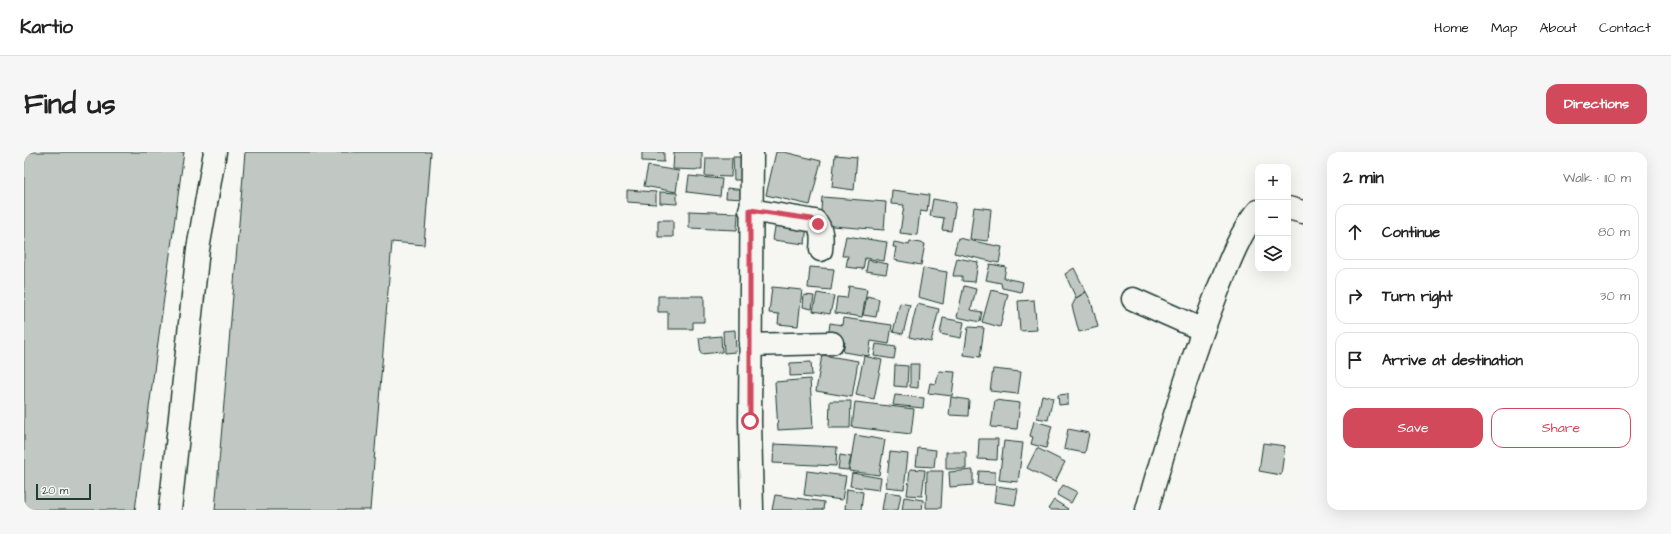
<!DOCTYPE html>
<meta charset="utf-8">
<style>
:root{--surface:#fff;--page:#f6f6f6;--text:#222;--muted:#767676;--line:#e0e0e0;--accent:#d1495b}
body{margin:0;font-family:"Architects Daughter",sans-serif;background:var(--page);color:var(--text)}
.controls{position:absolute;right:12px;top:12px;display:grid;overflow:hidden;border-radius:8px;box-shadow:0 4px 16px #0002}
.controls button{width:36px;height:36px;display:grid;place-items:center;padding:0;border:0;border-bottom:1px solid var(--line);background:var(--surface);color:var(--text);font:20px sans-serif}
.scale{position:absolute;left:12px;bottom:10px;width:55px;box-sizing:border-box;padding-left:4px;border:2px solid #1f3d34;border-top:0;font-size:11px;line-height:14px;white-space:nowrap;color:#1f3d34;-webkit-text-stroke:3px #f6f6f2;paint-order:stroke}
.stop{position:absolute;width:12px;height:12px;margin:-9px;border:3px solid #d1495b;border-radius:50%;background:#fff}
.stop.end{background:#d1495b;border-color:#fff;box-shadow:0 1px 4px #0008}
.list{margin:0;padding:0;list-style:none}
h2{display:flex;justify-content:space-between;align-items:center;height:52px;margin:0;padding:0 16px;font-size:17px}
h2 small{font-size:13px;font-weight:400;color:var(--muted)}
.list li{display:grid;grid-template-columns:26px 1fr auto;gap:12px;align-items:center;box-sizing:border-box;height:56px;margin:0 8px 8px;padding:0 8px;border:1px solid var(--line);border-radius:12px}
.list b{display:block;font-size:15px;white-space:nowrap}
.list em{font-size:13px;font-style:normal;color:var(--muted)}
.actions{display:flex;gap:8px;padding:12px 16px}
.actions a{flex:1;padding:9px 0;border:1px solid var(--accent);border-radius:12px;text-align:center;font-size:14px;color:var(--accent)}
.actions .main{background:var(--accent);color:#fff}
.icon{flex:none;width:22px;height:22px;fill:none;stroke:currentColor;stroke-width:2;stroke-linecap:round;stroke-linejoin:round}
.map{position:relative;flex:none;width:1279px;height:358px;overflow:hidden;border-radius:12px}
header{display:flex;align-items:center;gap:24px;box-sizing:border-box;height:56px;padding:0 20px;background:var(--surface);border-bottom:1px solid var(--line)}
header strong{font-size:19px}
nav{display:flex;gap:22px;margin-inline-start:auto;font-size:14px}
.intro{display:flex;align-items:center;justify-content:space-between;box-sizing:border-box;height:96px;padding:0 24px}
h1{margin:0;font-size:28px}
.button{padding:10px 18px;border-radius:12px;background:var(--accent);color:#fff;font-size:14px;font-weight:700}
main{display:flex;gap:24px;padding:0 24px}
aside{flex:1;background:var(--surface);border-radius:12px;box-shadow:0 4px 16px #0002}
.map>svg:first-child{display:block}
.building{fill:#c1c8c3;stroke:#1f3d34}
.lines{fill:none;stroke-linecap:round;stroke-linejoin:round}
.minor-casing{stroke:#1f3d34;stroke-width:25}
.minor{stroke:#f6f6f2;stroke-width:22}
.route{stroke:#d1495b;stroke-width:5}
</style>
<header>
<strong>Kartio</strong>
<nav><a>Home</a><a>Map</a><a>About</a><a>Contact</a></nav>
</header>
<div class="intro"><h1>Find us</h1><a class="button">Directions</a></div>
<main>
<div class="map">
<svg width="1279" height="358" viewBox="0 0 1279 358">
<rect width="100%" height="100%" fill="#f6f6f2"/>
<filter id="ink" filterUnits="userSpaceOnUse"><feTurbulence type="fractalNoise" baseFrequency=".025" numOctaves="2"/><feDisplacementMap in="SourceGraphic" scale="8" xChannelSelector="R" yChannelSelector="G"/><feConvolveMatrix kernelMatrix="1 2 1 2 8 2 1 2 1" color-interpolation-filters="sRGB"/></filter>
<g filter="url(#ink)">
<path class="building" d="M 0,0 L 160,0 L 111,358 L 0,358 Z
M 221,0 L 407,0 L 400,93 L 368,90 L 346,358 L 191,358 Z
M 618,0 L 640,0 L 640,10 L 618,9 Z
M 650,0 L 678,0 L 678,18 L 649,17 Z
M 752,0 L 760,0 L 797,9 L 786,53 L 742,43 Z
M 811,3 L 833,5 L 830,38 L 808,35 Z
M 709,5 L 721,5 L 721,28 L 710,28 Z
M 682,6 L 708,6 L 707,25 L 681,24 Z
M 624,14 L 655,19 L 652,40 L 620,34 Z
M 665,24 L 698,27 L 696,44 L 663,40 Z
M 703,36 L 720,38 L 719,47 L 702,46 Z
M 603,38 L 632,40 L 632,52 L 603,50 Z
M 868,38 L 905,43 L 903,60 L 896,59 L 893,83 L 876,81 L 880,53 L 867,52 Z
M 636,40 L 653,41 L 653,52 L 636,51 Z
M 798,45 L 862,50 L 860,78 L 796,73 Z
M 909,47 L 932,51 L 927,79 L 918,78 L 920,66 L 906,64 Z
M 950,55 L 967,57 L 964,89 L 946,87 Z
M 665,59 L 714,61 L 713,78 L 665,76 Z
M 634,68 L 649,68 L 649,85 L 634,85 Z
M 752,68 L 783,71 L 781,92 L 749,88 Z
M 822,84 L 863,90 L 860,109 L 841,106 L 839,117 L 822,115 L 824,104 L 818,104 Z
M 934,86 L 978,95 L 975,111 L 930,101 Z
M 886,89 L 901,92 L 897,113 L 870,108 L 872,95 L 869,95 L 870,90 L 885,93 Z
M 933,106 L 954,110 L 951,130 L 938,129 L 938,124 L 929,124 Z
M 844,108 L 864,112 L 862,122 L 842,119 Z
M 966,112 L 982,115 L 980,126 L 999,130 L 997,140 L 978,136 L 977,131 L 962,128 Z
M 786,115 L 810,117 L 807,138 L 784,136 Z
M 899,116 L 923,120 L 919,152 L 894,145 Z
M 1050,116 L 1062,140 L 1052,146 L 1041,122 Z
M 825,134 L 843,137 L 838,165 L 811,161 L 813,145 L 823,146 Z
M 940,134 L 952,137 L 947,158 L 958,160 L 956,170 L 933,165 Z
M 748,135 L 778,138 L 774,174 L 754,172 L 755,162 L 745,161 Z
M 967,138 L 984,142 L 976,175 L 958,170 Z
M 1062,140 L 1067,149 L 1074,175 L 1055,180 L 1048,154 L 1052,146 Z
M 793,141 L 810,144 L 806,162 L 789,159 Z
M 780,143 L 790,144 L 788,157 L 779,155 Z
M 634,144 L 680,144 L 680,170 L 669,170 L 669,177 L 644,177 L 644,160 L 634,160 Z
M 843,144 L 855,147 L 852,165 L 839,163 Z
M 1010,148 L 1013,178 L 996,179 L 994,149 Z
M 876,151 L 886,153 L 879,182 L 869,180 Z
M 893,152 L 915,157 L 907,190 L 885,185 Z
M 819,166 L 868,173 L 865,192 L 847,189 L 845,204 L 819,200 L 821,190 L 804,188 L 806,171 L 818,173 Z
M 919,166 L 940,170 L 937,186 L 916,182 Z
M 944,175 L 960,176 L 956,205 L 940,203 Z
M 711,178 L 712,200 L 700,201 L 699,179 Z
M 697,184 L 698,200 L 677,202 L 675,186 Z
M 852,192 L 872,195 L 870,207 L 850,204 Z
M 798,203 L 834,209 L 828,245 L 792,239 Z
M 840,204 L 858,208 L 850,247 L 832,243 Z
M 787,210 L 788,223 L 766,224 L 766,211 Z
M 886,212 L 895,212 L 894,236 L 886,235 Z
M 871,213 L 884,214 L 883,235 L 870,234 Z
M 969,217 L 997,220 L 994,242 L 966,239 Z
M 915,219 L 931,220 L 928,244 L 904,241 L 906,231 L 912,232 Z
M 786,227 L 789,276 L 754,278 L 751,230 Z
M 1044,242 L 1044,252 L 1035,253 L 1034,243 Z
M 871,243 L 900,246 L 899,256 L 869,253 Z
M 1018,243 L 1029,246 L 1024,268 L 1013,266 Z
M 927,245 L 945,248 L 944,264 L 925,263 Z
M 971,248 L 996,251 L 993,277 L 967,275 Z
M 806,249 L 827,249 L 826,276 L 805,276 Z
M 831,250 L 890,257 L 887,282 L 828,275 Z
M 1010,269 L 1028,274 L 1022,296 L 1007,292 L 1009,285 L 1006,284 Z
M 1044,277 L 1065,281 L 1061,301 L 1040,297 Z
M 831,283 L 861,288 L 855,323 L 825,319 Z
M 955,287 L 974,287 L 973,308 L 954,307 Z
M 980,289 L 999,291 L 994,330 L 975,328 Z
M 1239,291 L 1261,294 L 1257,323 L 1235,319 Z
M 750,292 L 813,295 L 812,314 L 749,311 Z
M 894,296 L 912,298 L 910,315 L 892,314 Z
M 1013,296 L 1041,310 L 1031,330 L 1003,316 Z
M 866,300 L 884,302 L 880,337 L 862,335 Z
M 922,300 L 942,300 L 942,317 L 922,317 Z
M 816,303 L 827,305 L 824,318 L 814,317 Z
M 886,317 L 901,318 L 898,344 L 883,343 Z
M 949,318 L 949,333 L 926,335 L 925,320 Z
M 783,319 L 822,324 L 818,348 L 780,343 Z
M 903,319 L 919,319 L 917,356 L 902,356 Z
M 955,319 L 971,320 L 971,333 L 954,332 Z
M 828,321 L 857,326 L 855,338 L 826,334 Z
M 1039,333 L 1053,340 L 1047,351 L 1033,343 Z
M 972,334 L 994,337 L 991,353 L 970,350 Z
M 823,337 L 839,340 L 837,358 L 821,357 Z
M 861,340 L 877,342 L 874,358 L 858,358 Z
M 751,343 L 800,350 L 799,358 L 748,358 Z
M 880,345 L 899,348 L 898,358 L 878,358 Z
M 1030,348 L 1044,357 L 1043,358 L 1026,358 L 1024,357 Z"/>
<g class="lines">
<g class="minor-casing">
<path id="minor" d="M 728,0 L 726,269 L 728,358
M 1264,56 L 1279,60
M 726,58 L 791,69 C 799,77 798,88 797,98
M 1109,147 L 1179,178
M 726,193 L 808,191
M 146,358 L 174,97 L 191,0
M 1123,358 C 1144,283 1166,210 1194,138 C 1203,115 1218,76 1234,59"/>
</g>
<use href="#minor" class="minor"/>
</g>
</g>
<g class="lines" filter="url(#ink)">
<path class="route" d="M 726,269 L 726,58 L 788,67 L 794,72"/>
</g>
</svg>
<div class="controls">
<button>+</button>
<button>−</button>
<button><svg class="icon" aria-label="layers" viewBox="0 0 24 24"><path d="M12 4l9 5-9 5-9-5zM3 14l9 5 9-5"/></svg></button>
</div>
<div class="scale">20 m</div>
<div class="stop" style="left:726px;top:269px"></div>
<div class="stop end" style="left:794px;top:72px"></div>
</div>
<aside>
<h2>2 min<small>Walk · 110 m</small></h2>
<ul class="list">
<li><svg class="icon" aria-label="ahead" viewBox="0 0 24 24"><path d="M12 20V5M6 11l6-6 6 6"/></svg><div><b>Continue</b></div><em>80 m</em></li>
<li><svg class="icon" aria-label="right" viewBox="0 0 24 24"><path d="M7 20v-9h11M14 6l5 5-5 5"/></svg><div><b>Turn right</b></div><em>30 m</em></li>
<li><svg class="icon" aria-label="arrive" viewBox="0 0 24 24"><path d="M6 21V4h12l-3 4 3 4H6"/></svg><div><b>Arrive at destination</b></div></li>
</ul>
<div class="actions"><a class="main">Save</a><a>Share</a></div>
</aside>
</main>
